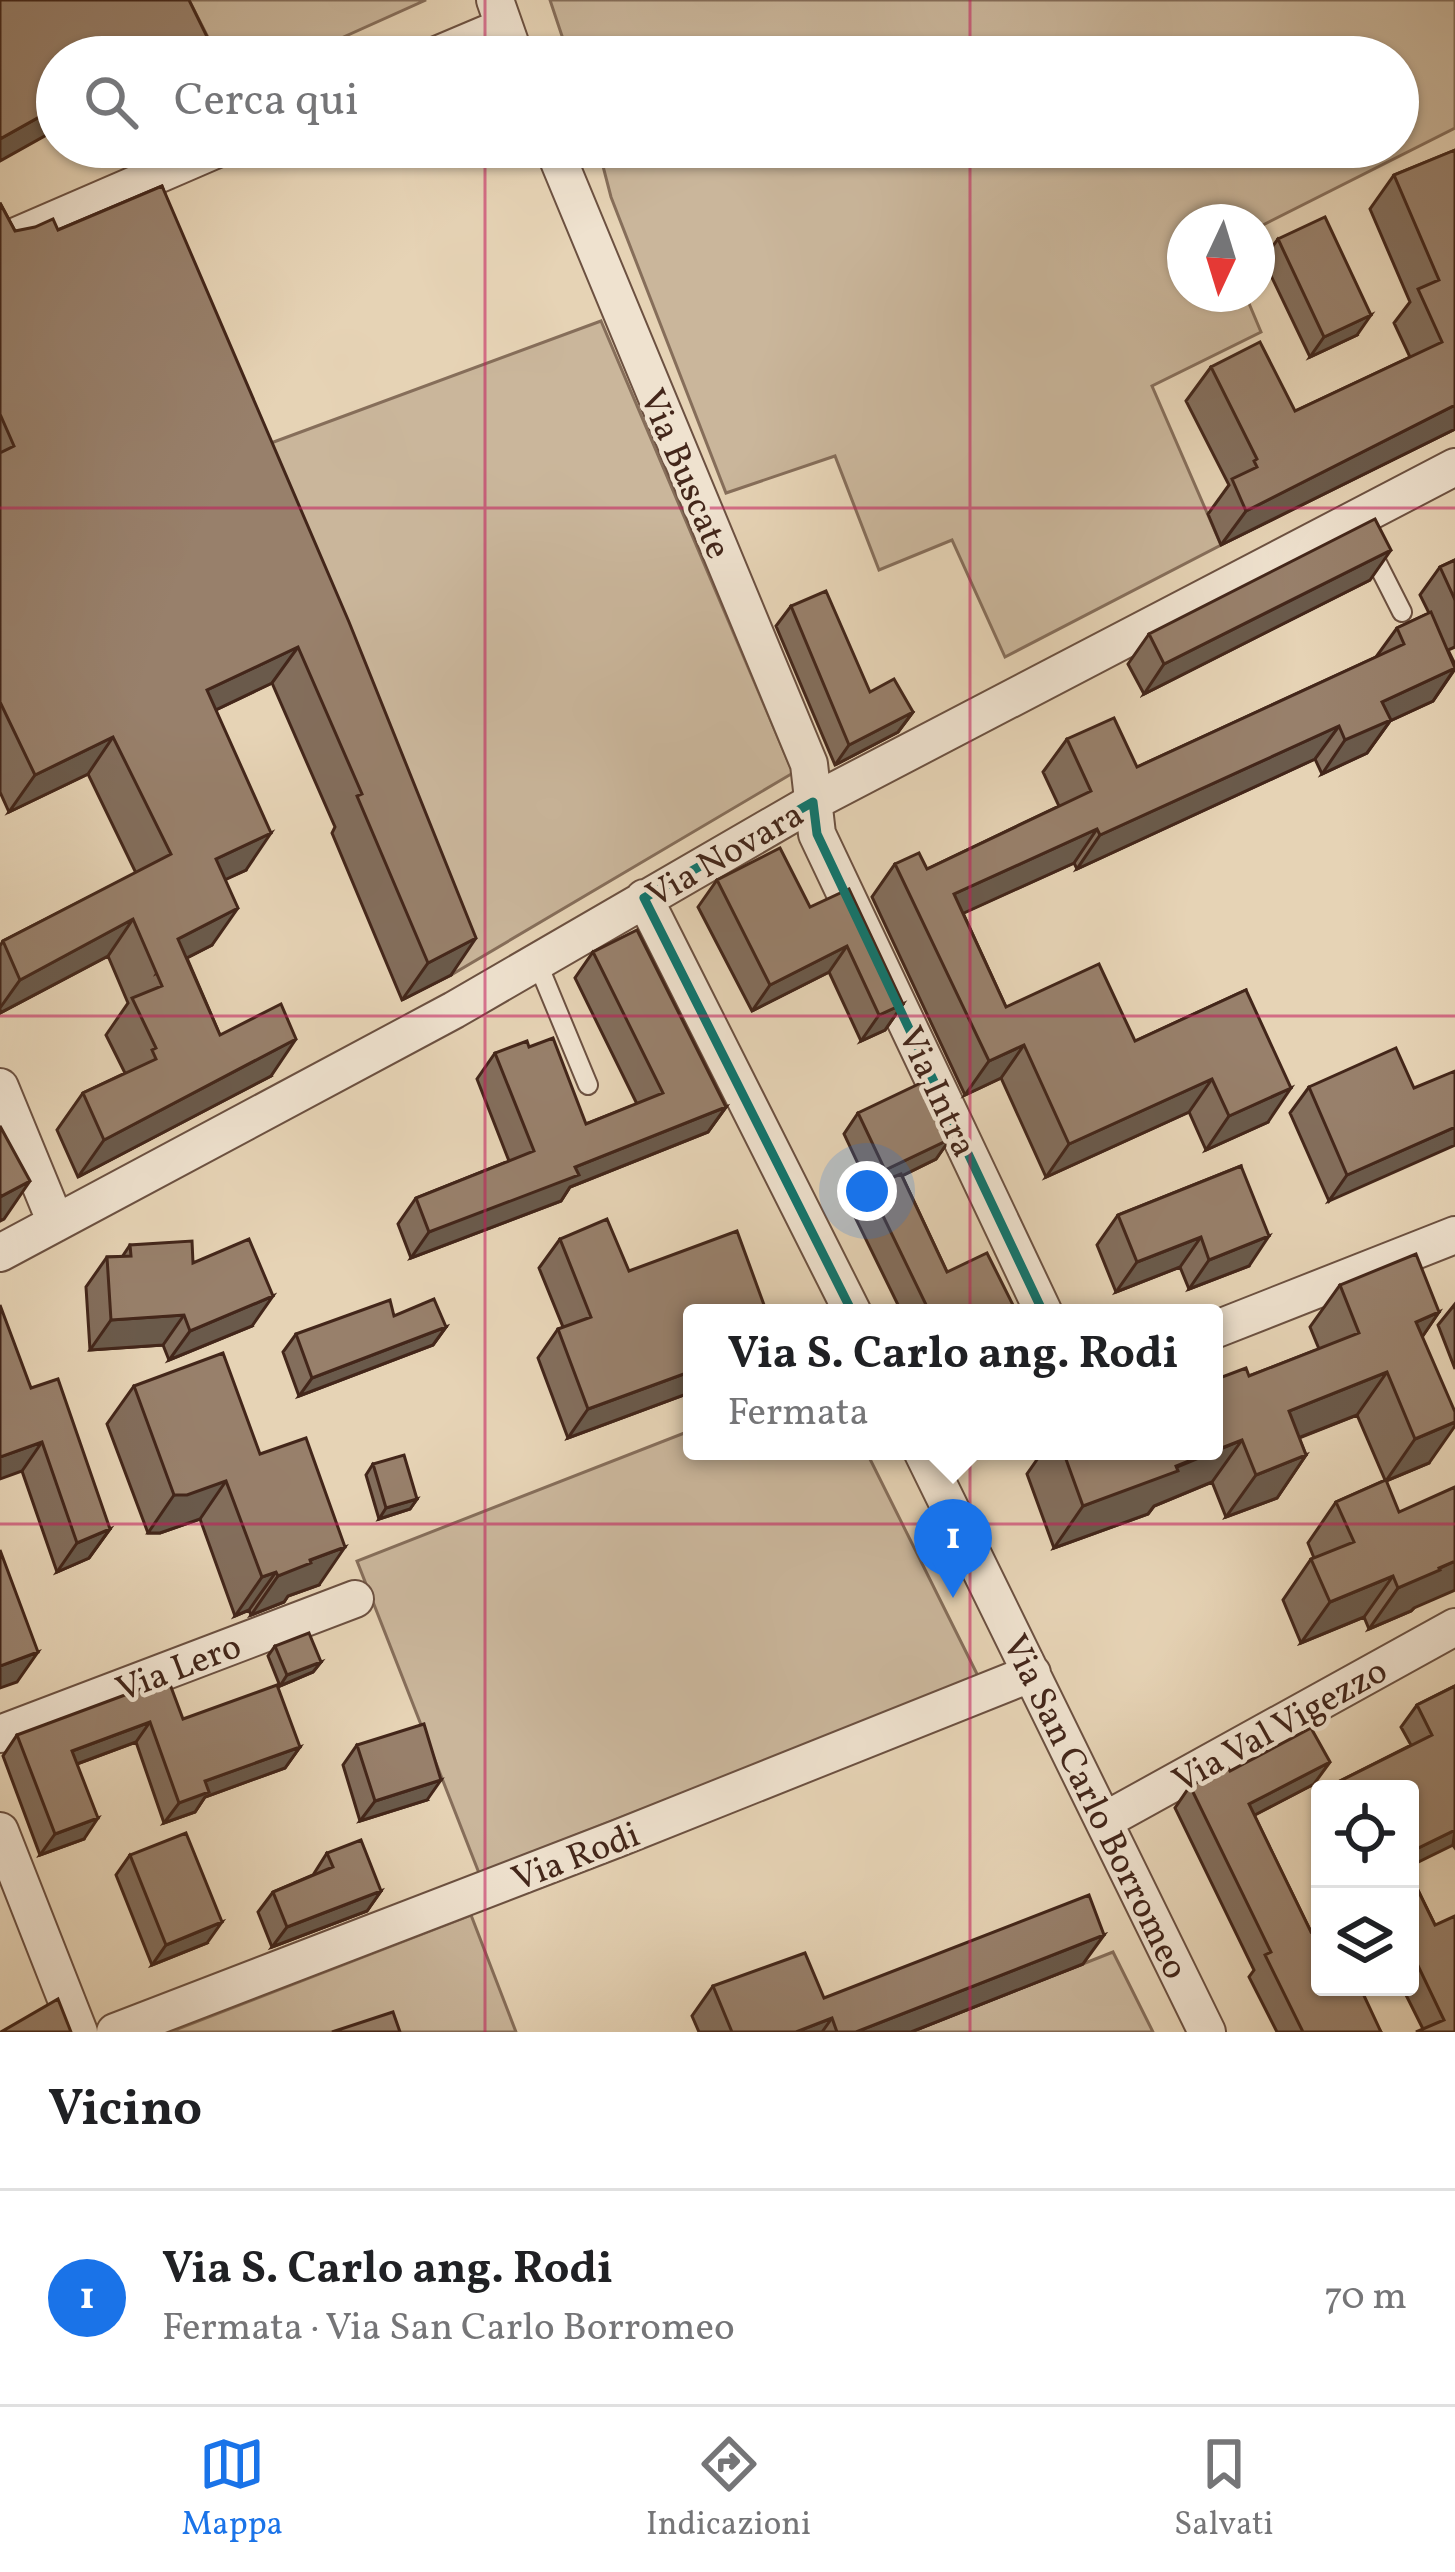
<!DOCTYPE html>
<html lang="it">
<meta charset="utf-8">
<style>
:root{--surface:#fff;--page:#f2f2f2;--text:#202124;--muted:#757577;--line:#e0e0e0;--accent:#1a73e8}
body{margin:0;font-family:Vollkorn,serif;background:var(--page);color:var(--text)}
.controls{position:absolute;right:36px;bottom:36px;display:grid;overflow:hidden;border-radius:12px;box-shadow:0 3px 9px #0004}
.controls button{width:108px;height:108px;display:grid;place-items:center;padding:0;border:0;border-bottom:3px solid var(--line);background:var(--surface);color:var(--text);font:60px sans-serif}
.compass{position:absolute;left:1167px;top:204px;width:108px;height:108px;border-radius:50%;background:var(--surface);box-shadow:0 3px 9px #0004;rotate:184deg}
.you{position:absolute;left:867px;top:1191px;width:42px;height:42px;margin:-30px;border:9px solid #fff;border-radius:50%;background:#1a73e8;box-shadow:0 0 0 18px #1a73e833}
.badge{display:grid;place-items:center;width:78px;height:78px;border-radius:50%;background:var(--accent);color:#fff;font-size:39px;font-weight:700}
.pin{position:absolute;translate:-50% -99px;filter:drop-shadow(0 3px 6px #0008)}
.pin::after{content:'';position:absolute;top:63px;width:42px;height:36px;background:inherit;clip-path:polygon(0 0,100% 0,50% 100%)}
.popup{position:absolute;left:683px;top:1304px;width:540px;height:156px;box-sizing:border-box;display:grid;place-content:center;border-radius:12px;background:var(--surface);filter:drop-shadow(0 3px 9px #0005);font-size:39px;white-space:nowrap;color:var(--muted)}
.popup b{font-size:45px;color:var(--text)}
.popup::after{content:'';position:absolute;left:50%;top:100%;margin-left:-24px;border:24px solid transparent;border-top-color:var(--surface)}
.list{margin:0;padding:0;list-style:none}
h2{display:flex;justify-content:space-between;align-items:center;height:156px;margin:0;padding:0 48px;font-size:51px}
h2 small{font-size:39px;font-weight:400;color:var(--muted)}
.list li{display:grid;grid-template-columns:78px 1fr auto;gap:36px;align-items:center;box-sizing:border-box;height:216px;padding:0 48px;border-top:3px solid var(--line)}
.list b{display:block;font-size:45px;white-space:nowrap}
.list p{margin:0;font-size:39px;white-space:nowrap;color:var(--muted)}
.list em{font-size:39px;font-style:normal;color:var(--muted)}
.icon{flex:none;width:66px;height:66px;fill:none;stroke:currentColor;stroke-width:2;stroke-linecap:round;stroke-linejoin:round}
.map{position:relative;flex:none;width:1455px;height:2032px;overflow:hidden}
.search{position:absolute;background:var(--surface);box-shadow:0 3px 9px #0004;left:36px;right:36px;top:36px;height:132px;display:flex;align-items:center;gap:30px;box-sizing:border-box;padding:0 42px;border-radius:66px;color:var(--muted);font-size:45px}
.sheet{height:372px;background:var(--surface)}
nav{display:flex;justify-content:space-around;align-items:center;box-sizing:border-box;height:168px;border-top:3px solid var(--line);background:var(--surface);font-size:33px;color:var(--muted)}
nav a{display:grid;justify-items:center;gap:6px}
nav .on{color:var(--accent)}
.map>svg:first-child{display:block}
.green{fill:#cab69b;stroke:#866e5a;stroke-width:3}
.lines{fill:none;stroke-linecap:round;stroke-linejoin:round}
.lane-casing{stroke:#6c5141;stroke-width:22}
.street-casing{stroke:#6c5141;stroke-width:40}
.lane{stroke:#efe2cf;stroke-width:18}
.street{stroke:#efe2cf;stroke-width:36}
.wall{fill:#836e5c;stroke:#43261a;stroke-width:3}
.shaded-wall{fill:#6a5a4b;stroke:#43261a;stroke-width:3}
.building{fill:#98806b;stroke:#43261a;stroke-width:3}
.marked{fill:none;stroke:#0f766e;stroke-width:9;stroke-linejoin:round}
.grid{fill:none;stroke:#c2185b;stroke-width:3;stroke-opacity:0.55}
.labels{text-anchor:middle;stroke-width:9;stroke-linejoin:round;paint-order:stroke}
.street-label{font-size:36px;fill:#43261a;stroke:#efe2cf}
</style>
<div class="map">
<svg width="1455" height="2032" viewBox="0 0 1455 2032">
<rect width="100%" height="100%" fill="#e6d3b5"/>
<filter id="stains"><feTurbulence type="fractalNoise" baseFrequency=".00167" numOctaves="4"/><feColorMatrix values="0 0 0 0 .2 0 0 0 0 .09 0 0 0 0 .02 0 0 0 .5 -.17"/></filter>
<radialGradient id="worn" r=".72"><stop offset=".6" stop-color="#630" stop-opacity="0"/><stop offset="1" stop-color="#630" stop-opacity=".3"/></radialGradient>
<path class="green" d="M 189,0 L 426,0 L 299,57 L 218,57 Z
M 550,0 L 1455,0 L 1455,128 L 1257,228 L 1257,222 L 1185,222 L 1185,294 L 1245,294 L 1261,332 L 1152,386 L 1221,545 L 1005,657 L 952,540 L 879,570 L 835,456 L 726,493 L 611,197 L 598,147 L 1398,147 L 1398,57 L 569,57 Z
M 601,321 L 793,773 L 451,975 L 271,443 Z
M 692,1430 L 692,1451 L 866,1451 L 979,1678 L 479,1873 L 357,1561 Z
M 471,1915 L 516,2032 L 170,2032 Z
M 1113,1952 L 1153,2032 L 911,2032 Z"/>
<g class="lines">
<g class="lane-casing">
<path id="lane" d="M 1370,549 L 1402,612
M 537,962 L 588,1085"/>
</g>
<g class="street-casing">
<path id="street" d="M 495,0 L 515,57
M 432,57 L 503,27
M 553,147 L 809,764 L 817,834 L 1044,1313
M 0,243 L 222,147
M 644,898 L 853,1313
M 0,1087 L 56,1223
M 0,1253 L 454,1010 L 813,802 L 1455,467
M 1214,1330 L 1455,1235
M 922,1451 L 1207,2032
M 0,1734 L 355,1599
M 1104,1821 L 1455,1627
M 0,1831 L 79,2032
M 115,2032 L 619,1838 L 1032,1673"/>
</g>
<use href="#lane" class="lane"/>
<use href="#street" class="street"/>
</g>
<path class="wall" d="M 95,147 L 133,147 L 102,162 Z
M 1455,150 L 1455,429 L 1221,545 L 1208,514 L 1229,485 L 1186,401 L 1211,367 L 1295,411 L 1410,357 L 1394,323 L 1410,302 L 1370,209 L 1394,175 Z
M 162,186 L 451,975 L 402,1000 L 332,833 L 335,827 L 272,683 L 216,710 L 246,870 L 225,879 L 212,945 L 187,958 L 220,1035 L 271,1076 L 78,1177 L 57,1130 L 83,1093 L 125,1073 L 106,1035 L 128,1003 L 108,956 L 0,1013 L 0,946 L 3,941 L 136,873 L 88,774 L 9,812 L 0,792 L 0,203 L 15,231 L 58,230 Z
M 1278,239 L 1357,335 L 1310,357 L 1263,259 Z
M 1455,560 L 1455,647 L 1448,650 L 1455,664 L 1455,669 L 1433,701 L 1390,721 L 1367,753 L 1322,774 L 1315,759 L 1077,869 L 1074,863 L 963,913 L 1006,1007 L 1135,1041 L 1246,990 L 1268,1122 L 1206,1150 L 1189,1112 L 1046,1177 L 1001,1078 L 965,1095 L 872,897 L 895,864 L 927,869 L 1059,806 L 1043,772 L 1067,739 L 1137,767 L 1376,657 L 1397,628 L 1429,613 L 1420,595 L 1440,567 Z
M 1370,580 L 1144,694 L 1128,664 L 1149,634 Z
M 791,606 L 870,692 L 913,712 L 898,732 L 835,765 L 776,626 Z
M 717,880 L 810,907 L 903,1004 L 885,1030 L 861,1041 L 829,972 L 752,1011 L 698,907 Z
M 593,952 L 726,1107 L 708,1132 L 570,1187 L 561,1201 L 411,1258 L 398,1224 L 416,1198 L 509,1161 L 477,1079 L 495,1053 L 529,1047 L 586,1124 L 637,1104 L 575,978 Z
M 1309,1087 L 1414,1088 L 1329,1201 L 1290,1113 Z
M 858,1113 L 950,1139 L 936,1159 L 902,1176 L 947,1272 L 1017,1313 L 902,1313 L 852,1211 L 869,1187 L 844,1134 Z
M 1241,1166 L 1249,1266 L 1189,1289 L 1180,1267 L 1116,1292 L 1097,1245 L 1118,1215 Z
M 560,1239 L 692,1313 L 692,1392 L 568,1438 L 538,1358 L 558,1329 L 563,1327 L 539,1268 Z
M 130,1245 L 193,1263 L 252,1326 L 169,1360 L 163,1345 L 90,1350 L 86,1287 L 107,1257 L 122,1257 Z
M 1340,1285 L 1439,1312 L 1422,1337 L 1429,1463 L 1386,1481 L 1414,1608 L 1411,1611 L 1369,1629 L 1364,1617 L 1301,1643 L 1283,1600 L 1311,1559 L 1314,1558 L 1308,1543 L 1336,1502 L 1385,1480 L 1357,1415 L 1299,1438 L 1306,1455 L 1277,1498 L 1226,1517 L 1212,1482 L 1154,1506 L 1148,1514 L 1054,1548 L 1027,1474 L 1043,1451 L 1214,1451 L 1249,1376 L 1319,1349 L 1310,1327 Z
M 1455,1304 L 1455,1369 L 1438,1325 Z
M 394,1316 L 446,1327 L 433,1345 L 299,1396 L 283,1352 L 296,1334 Z
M 134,1386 L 260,1454 L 319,1585 L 288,1596 L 284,1602 L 251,1615 L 249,1610 L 235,1616 L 200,1519 L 160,1533 L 148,1533 L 107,1424 Z
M 31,1388 L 110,1529 L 89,1558 L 57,1572 L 22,1471 Z
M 373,1464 L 417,1499 L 410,1509 L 379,1519 L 366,1475 Z
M 275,1646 L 321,1662 L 313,1672 L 280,1686 L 268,1656 Z
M 1455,1686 L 1455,1848 L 1410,1789 L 1329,1789 L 1332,1785 L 1411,1745 L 1401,1727 L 1417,1705 Z
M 183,1719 L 300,1747 L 285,1768 L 205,1797 L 195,1812 L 164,1823 L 136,1742 L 77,1764 L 84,1839 L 40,1855 L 3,1756 L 17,1735 Z
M 357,1745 L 427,1800 L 360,1821 L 343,1765 Z
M 1230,1771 L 1314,1784 L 1254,1815 L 1311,1932 L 1381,2032 L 1277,2032 L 1249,1977 L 1254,1970 L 1175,1808 L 1190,1786 Z
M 327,1853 L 381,1891 L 367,1911 L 272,1947 L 258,1912 L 273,1892 L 313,1875 Z
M 130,1855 L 207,1943 L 152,1965 L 116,1875 Z
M 1410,1874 L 1435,1925 L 1455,2032 L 1423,2029 L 1402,1987 L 1410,1987 Z
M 1083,1964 L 911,2032 L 699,2032 L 692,2016 L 713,1986 L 824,1998 Z"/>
<path class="shaded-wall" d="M 57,107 L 57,129 L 0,161 L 0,139 Z
M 112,147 L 133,147 L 102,162 Z
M 1371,315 L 1357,335 L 1310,357 L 1324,337 Z
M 1455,405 L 1455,429 L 1221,545 L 1246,511 Z
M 1391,550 L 1370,580 L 1144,694 L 1164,664 Z
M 298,647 L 272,683 L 182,726 L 207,690 Z
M 1455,668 L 1433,701 L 1390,721 L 1367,753 L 1322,774 L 1345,740 L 1382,702 Z
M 913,712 L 898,732 L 835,765 L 849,745 Z
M 1339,726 L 1315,759 L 1077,869 L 1100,835 Z
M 113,737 L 88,774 L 9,812 L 35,775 Z
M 1097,829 L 1074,863 L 931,928 L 954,894 Z
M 271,833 L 246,870 L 190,896 L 216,859 Z
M 238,908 L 212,945 L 157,973 L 178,939 Z
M 133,919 L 108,956 L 0,1013 L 0,1008 L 20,980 Z
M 476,938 L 451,975 L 402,1000 L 428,963 Z
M 847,946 L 829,972 L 752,1011 L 770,985 Z
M 903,1004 L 885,1030 L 861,1041 L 879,1015 Z
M 296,1039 L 271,1076 L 78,1177 L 104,1140 Z
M 1024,1045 L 1001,1078 L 965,1095 L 989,1061 Z
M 1212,1079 L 1189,1112 L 1046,1177 L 1069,1144 Z
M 1291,1088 L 1268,1122 L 1206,1150 L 1229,1116 Z
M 726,1107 L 708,1132 L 570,1187 L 561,1201 L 411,1258 L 429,1232 L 575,1167 Z
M 1455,1127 L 1455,1145 L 1329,1201 L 1347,1175 Z
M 950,1139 L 936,1159 L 871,1191 L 885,1170 Z
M 30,1181 L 4,1219 L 0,1221 L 0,1197 Z
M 1269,1236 L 1249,1266 L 1189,1289 L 1209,1260 Z
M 1201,1237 L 1180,1267 L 1116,1292 L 1137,1262 Z
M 273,1296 L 252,1326 L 169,1360 L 190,1331 Z
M 1439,1312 L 1410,1355 L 1416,1322 Z
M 184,1315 L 163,1345 L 90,1350 L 111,1320 Z
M 446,1327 L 433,1345 L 299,1396 L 312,1378 Z
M 692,1371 L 692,1392 L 568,1438 L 588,1409 Z
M 1387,1372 L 1357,1415 L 1259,1453 L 1289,1411 Z
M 1455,1422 L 1455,1426 L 1429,1463 L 1386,1481 L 1415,1439 Z
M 1242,1440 L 1212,1482 L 1154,1506 L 1148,1514 L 1054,1548 L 1083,1506 Z
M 42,1442 L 22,1471 L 0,1479 L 0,1457 Z
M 1306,1455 L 1277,1498 L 1226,1517 L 1256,1475 Z
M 226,1481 L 200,1519 L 160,1533 L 148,1533 L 174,1495 Z
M 417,1499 L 410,1509 L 379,1519 L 386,1508 Z
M 110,1529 L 89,1558 L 57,1572 L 77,1543 Z
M 345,1547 L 319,1585 L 288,1596 L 284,1602 L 251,1615 L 278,1576 L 310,1560 Z
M 1455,1561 L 1455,1590 L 1414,1608 L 1411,1611 L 1369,1629 L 1398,1588 Z
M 276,1572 L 249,1610 L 235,1616 L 262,1577 Z
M 1393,1576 L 1364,1617 L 1301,1643 L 1330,1602 Z
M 38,1652 L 17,1682 L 0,1688 L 0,1666 Z
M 321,1662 L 313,1672 L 280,1686 L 287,1675 Z
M 150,1722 L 136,1742 L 58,1771 L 72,1751 Z
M 300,1747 L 285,1768 L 205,1797 L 195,1812 L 164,1823 L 179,1803 L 205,1781 Z
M 1330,1762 L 1314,1784 L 1234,1826 L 1249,1804 Z
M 441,1780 L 427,1800 L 360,1821 L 375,1801 Z
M 98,1818 L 84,1839 L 40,1855 L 55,1834 Z
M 1455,1830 L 1453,1845 L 1410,1866 L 1410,1852 Z
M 381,1891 L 367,1911 L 272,1947 L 287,1927 Z
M 222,1922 L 207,1943 L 152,1965 L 166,1945 Z
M 1104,1935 L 1083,1964 L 911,2032 L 856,2032 Z
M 832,2018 L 822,2032 L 796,2032 Z"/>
<path class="building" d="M 0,0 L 189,0 L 217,57 L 57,57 L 57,107 L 0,139 Z
M 1455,150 L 1455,405 L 1246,511 L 1232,479 L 1257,467 L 1254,461 L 1257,459 L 1211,367 L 1260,342 L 1295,411 L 1442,342 L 1418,289 L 1439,280 L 1394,175 Z
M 162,186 L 349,622 L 476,938 L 428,963 L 357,796 L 362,794 L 298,647 L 207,690 L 271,833 L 216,859 L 238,908 L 178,939 L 220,1035 L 281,1004 L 296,1039 L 104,1140 L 83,1093 L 156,1059 L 152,1050 L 156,1048 L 132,998 L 162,986 L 133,919 L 20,980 L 3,941 L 171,854 L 113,737 L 35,775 L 0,702 L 0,453 L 14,446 L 0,414 L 0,203 L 15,231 L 35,227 L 53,219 L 58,230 Z
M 1325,217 L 1371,315 L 1324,337 L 1278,239 Z
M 1375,519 L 1391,550 L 1164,664 L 1149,634 Z
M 1455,560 L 1455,600 L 1440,567 Z
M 826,591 L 870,692 L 894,679 L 913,712 L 849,745 L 791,606 Z
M 1431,612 L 1455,668 L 1382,702 L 1391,720 L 1345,740 L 1339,726 L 1100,835 L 1097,829 L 954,894 L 1006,1007 L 1099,964 L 1135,1041 L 1246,990 L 1291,1088 L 1229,1116 L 1212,1079 L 1069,1144 L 1024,1045 L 989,1061 L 895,864 L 919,853 L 927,869 L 1091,791 L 1067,739 L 1114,718 L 1137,767 L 1404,644 L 1397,628 Z
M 780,848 L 810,907 L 849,889 L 903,1004 L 879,1015 L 847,946 L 770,985 L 717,880 Z
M 637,930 L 726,1107 L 575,1167 L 579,1175 L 429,1232 L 416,1198 L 534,1151 L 495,1053 L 527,1041 L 529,1047 L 553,1038 L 586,1124 L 663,1093 L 593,952 Z
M 1396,1048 L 1414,1088 L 1455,1071 L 1455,1127 L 1347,1175 L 1309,1087 Z
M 923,1082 L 950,1139 L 885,1170 L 858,1113 Z
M 0,1126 L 30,1181 L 0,1197 Z
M 1241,1166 L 1269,1236 L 1209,1260 L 1201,1237 L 1137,1262 L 1118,1215 Z
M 901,1174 L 947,1272 L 987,1253 L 1017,1313 L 930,1313 L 869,1187 Z
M 607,1219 L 629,1271 L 737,1231 L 767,1313 L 692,1313 L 692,1371 L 588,1409 L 558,1329 L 591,1317 L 560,1239 Z
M 249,1239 L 273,1296 L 190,1331 L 184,1315 L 111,1320 L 107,1257 L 131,1256 L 130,1245 L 192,1241 L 193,1263 Z
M 1416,1254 L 1439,1312 L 1416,1322 L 1455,1412 L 1455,1422 L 1415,1439 L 1387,1372 L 1289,1411 L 1306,1455 L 1256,1475 L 1242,1440 L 1214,1451 L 1214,1380 L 1246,1368 L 1249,1376 L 1359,1333 L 1340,1285 Z
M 434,1299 L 446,1327 L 312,1378 L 296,1334 L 390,1300 L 394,1316 Z
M 0,1305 L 31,1388 L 58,1379 L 110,1529 L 77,1543 L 42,1442 L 0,1457 Z
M 223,1353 L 260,1454 L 306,1438 L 345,1547 L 310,1560 L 311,1563 L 278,1576 L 276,1572 L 262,1577 L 226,1481 L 187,1495 L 174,1495 L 134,1386 Z
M 1063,1451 L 1214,1451 L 1176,1466 L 1178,1471 L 1083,1506 Z
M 404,1455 L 417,1499 L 386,1508 L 373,1464 Z
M 1386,1480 L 1399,1512 L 1455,1487 L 1455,1561 L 1439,1568 L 1440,1570 L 1398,1588 L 1393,1576 L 1330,1602 L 1311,1559 L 1354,1542 L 1336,1502 Z
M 0,1550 L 38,1652 L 0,1666 Z
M 309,1633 L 321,1662 L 287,1675 L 275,1646 Z
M 168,1679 L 183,1719 L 277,1685 L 300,1747 L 205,1781 L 209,1792 L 179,1803 L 150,1722 L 72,1751 L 98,1818 L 55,1834 L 17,1735 Z
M 1455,1686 L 1455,1830 L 1410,1852 L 1410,1789 L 1334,1789 L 1332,1785 L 1432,1735 L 1417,1705 Z
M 424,1724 L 441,1780 L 375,1801 L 357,1745 Z
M 1311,1728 L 1330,1762 L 1249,1804 L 1311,1932 L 1320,1928 L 1320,1987 L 1360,1987 L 1381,2032 L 1303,2032 L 1265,1955 L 1271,1952 L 1190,1786 L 1228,1768 L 1230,1771 Z
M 186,1833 L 222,1922 L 166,1945 L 130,1855 Z
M 361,1840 L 381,1891 L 287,1927 L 273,1892 L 333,1867 L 327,1853 Z
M 1410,1874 L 1435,1925 L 1455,1916 L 1455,2032 L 1416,2032 L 1444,2020 L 1410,1949 Z
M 1089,1895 L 1104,1935 L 856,2032 L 837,2032 L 832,2018 L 796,2032 L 732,2032 L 713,1986 L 805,1953 L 824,1998 Z
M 58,1999 L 71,2032 L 1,2032 Z
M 393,2012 L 400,2032 L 332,2032 Z"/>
<path class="marked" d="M 813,802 L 817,834 L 1077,1384 L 920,1447 L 644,898 Z"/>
<path class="grid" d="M 485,0 L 485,57M 970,0 L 970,57M 485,147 L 485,2032M 970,147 L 970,2032M 0,508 L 1455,508M 0,1016 L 1455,1016M 0,1524 L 1455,1524"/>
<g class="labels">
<g class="street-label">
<text transform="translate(687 473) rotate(67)" y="13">Via Buscate</text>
<text transform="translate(724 853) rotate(-30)" y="13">Via Novara</text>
<text transform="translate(939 1091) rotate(65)" y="13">Via Intra</text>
<text transform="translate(178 1666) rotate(-21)" y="13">Via Lero</text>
<text transform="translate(1279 1724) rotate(-29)" y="13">Via Val Vigezzo</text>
<text transform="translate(1097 1806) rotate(64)" y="13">Via San Carlo Borromeo</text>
<text transform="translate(575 1855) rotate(-21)" y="13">Via Rodi</text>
</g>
</g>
<rect width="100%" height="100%" filter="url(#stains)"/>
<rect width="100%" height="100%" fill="url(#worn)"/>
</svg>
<div class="controls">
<button><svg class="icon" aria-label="locate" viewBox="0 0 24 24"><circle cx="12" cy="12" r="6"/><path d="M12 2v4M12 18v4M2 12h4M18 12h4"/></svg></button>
<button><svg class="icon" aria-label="layers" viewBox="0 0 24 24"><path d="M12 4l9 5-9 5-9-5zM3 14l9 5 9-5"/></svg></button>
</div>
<svg class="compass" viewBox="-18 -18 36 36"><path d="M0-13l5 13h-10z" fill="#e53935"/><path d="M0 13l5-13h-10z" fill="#757577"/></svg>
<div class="you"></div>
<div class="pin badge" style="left:953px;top:1598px">1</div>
<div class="popup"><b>Via S. Carlo ang. Rodi</b>Fermata</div>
<div class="search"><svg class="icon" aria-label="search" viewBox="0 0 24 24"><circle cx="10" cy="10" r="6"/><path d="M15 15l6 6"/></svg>Cerca qui</div>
</div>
<section class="sheet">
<h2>Vicino<small></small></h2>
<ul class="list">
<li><span class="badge">1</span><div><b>Via S. Carlo ang. Rodi</b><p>Fermata · Via San Carlo Borromeo</p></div><em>70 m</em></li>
</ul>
</section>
<nav>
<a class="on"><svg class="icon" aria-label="map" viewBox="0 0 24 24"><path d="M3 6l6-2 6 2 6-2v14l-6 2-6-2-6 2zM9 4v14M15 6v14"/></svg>Mappa</a>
<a><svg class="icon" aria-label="directions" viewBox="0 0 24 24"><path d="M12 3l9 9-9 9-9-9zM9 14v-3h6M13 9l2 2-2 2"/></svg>Indicazioni</a>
<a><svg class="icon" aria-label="saved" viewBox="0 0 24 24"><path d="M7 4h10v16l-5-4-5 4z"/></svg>Salvati</a>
</nav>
